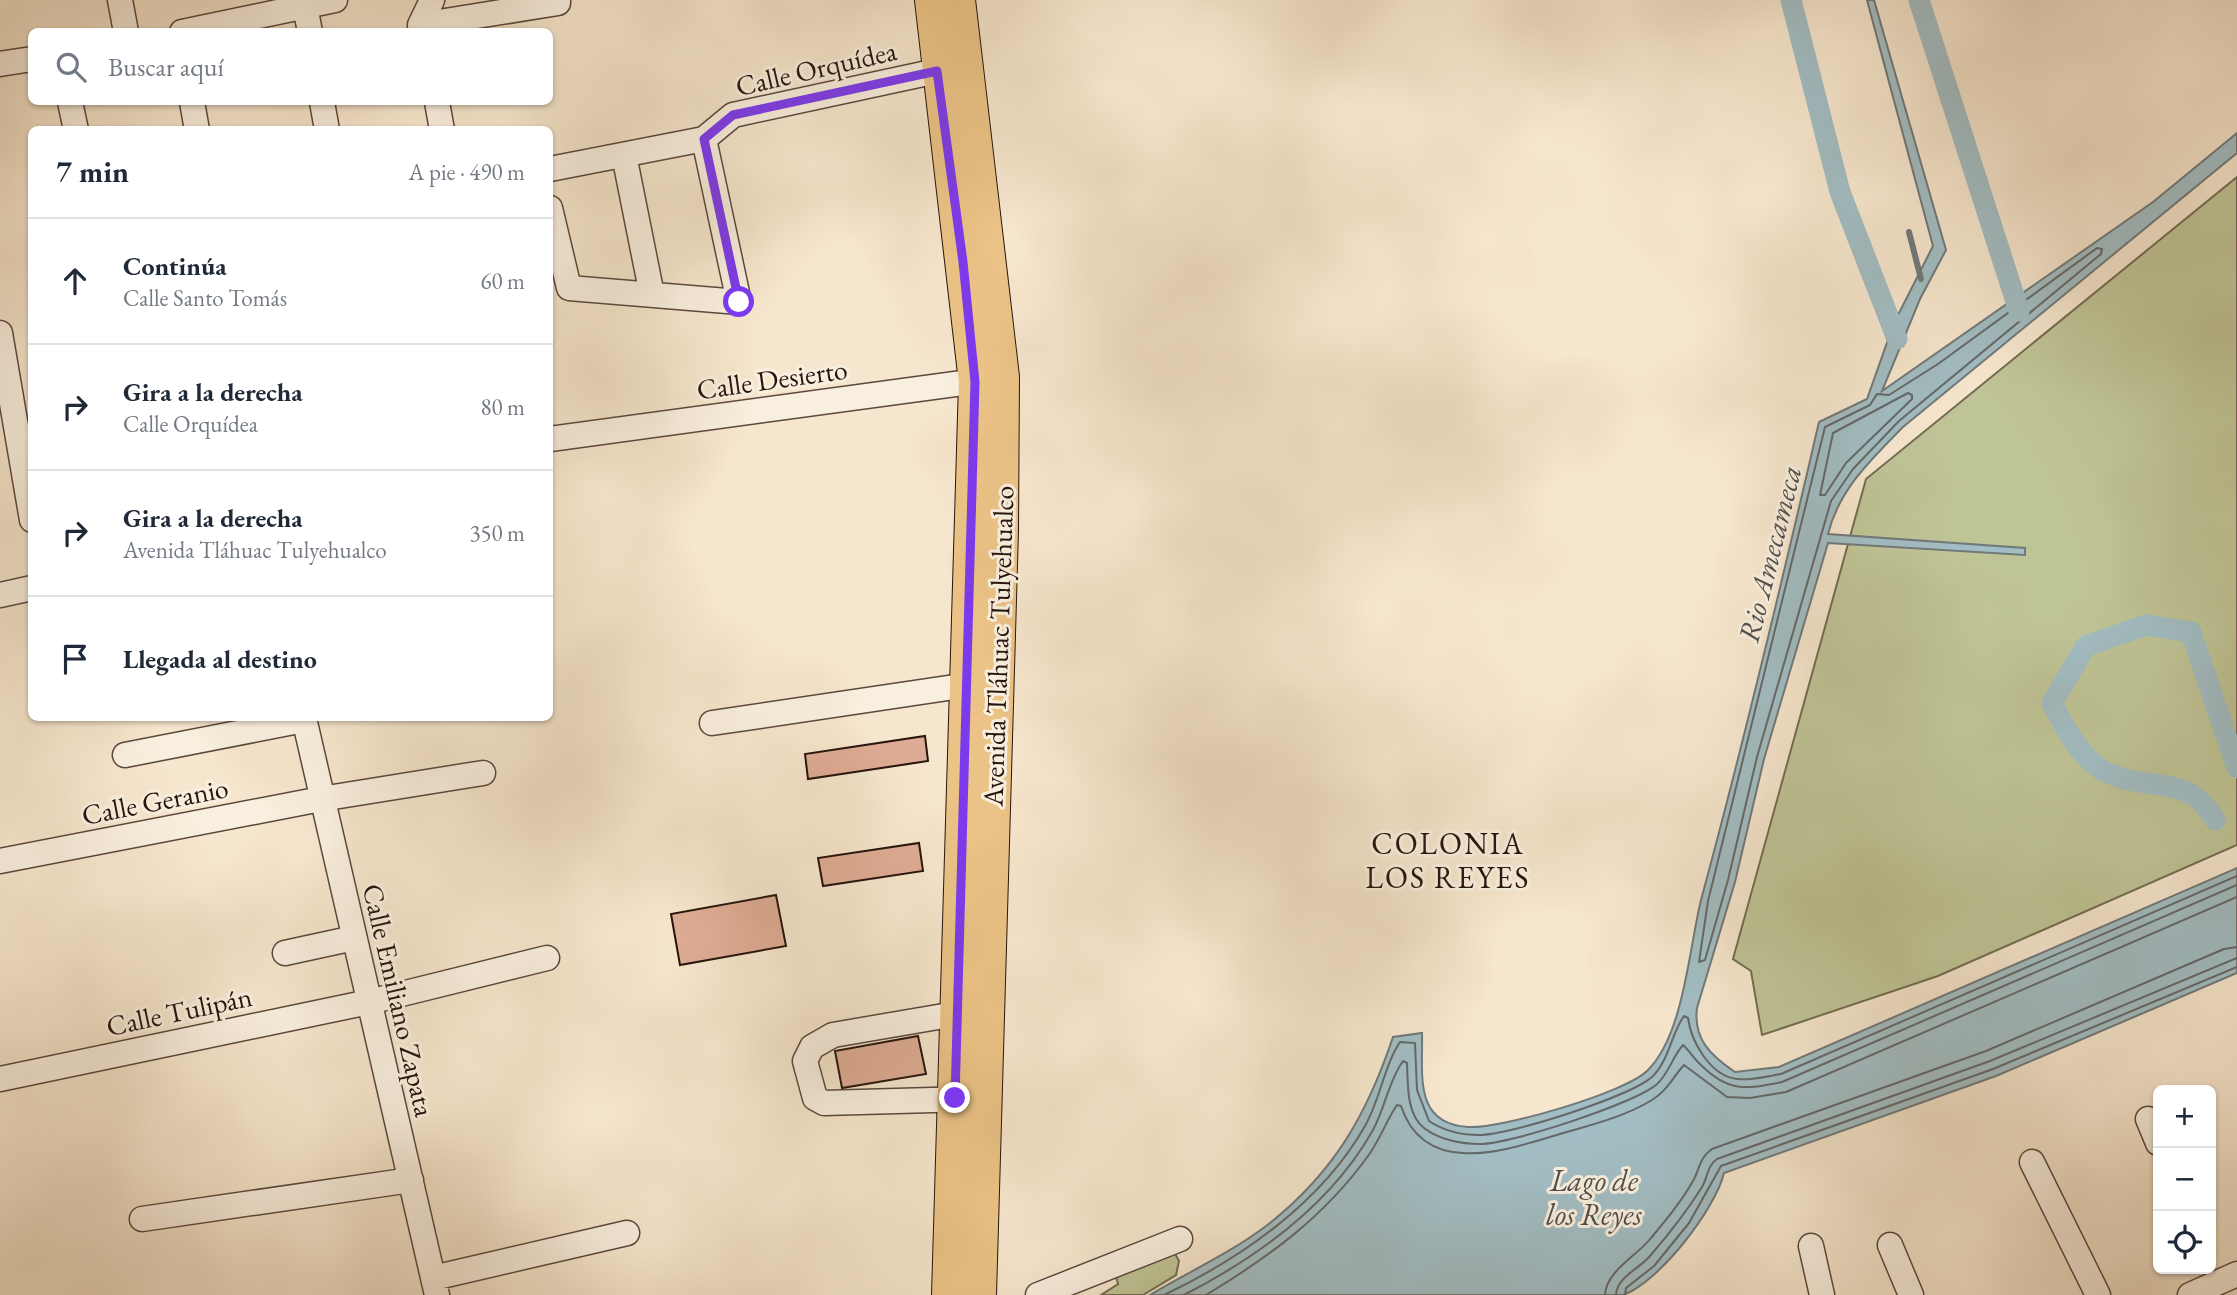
<!DOCTYPE html>
<html lang="es">
<meta charset="utf-8">
<style>
:root{--surface:#fff;--page:#f6f6f7;--text:#1f2937;--muted:#747a83;--line:#e0e1e3}
body{margin:0;font-family:"EB Garamond",serif;background:var(--page);color:var(--text)}
.controls{position:absolute;right:21px;bottom:21px;display:grid;overflow:hidden;border-radius:10px;box-shadow:0 2px 5px #0004}
.controls button{width:63px;height:63px;display:grid;place-items:center;padding:0;border:0;border-bottom:2px solid var(--line);background:var(--surface);color:var(--text);font:35px sans-serif}
.stop{position:absolute;width:21px;height:21px;margin:-16px;border:5px solid #7c3aed;border-radius:50%;background:#fff}
.stop.end{background:#7c3aed;border-color:#fff;box-shadow:0 2px 7px #0008}
.list{margin:0;padding:0;list-style:none}
h2{display:flex;justify-content:space-between;align-items:center;height:91px;margin:0;padding:0 28px;font-size:30px}
h2 small{font-size:23px;font-weight:400;color:var(--muted)}
.list li{display:grid;grid-template-columns:46px 1fr auto;gap:21px;align-items:center;box-sizing:border-box;height:126px;padding:0 28px;border-top:2px solid var(--line)}
.list b{display:block;font-size:26px;white-space:nowrap}
.list p{margin:0;font-size:23px;white-space:nowrap;color:var(--muted)}
.list em{font-size:23px;font-style:normal;color:var(--muted)}
.icon{flex:none;width:38px;height:38px;fill:none;stroke:currentColor;stroke-width:2;stroke-linecap:round;stroke-linejoin:round}
.map{position:relative;flex:none;width:2237px;height:1295px;overflow:hidden}
.search{position:absolute;background:var(--surface);box-shadow:0 2px 5px #0004;left:28px;top:28px;width:525px;height:77px;display:flex;align-items:center;gap:18px;box-sizing:border-box;padding:0 24px;border-radius:10px;color:var(--muted);font-size:26px}
.panel{position:absolute;background:var(--surface);box-shadow:0 2px 5px #0004;left:28px;top:126px;width:525px;height:595px;border-radius:10px}
.map>svg:first-child{display:block}
.green{fill:#bfc496;stroke:#726c52;stroke-width:2}
.water{fill:#a2bdc3;stroke:#70797a;stroke-width:2}
.lines{fill:none;stroke-linecap:round;stroke-linejoin:round}
.shore{stroke:#646868;stroke-width:2}
.stream{stroke:#70797a;stroke-width:6}
.canal{stroke:#a2bdc3;stroke-width:21}
.building{fill:#deac94;stroke:#26140d;stroke-width:2}
.minor-casing{stroke:#5a483d;stroke-width:27}
.major-casing{stroke:#26140d;stroke-width:34}
.minor{stroke:#f9efde;stroke-width:24}
.major{stroke:#ebc386;stroke-width:32}
.route{stroke:#7c3aed;stroke-width:9}
.labels{text-anchor:middle;stroke-width:6;stroke-linejoin:round;paint-order:stroke}
.street-label{font-size:28px;fill:#26140d;stroke:#f9efde}
.water-label{font-size:30px;font-style:italic;fill:#514f4d;stroke:#f9efde}
.neighbourhood-label{font-size:30px;letter-spacing:2px;fill:#26140d;stroke:#f9efde}
</style>
<div class="map">
<svg width="2237" height="1295" viewBox="0 0 2237 1295">
<rect width="100%" height="100%" fill="#f6e6cd"/>
<filter id="stains"><feTurbulence type="fractalNoise" baseFrequency=".00286" numOctaves="4"/><feColorMatrix values="0 0 0 0 .2 0 0 0 0 .09 0 0 0 0 .02 0 0 0 .5 -.17"/></filter>
<radialGradient id="worn" r=".72"><stop offset=".6" stop-color="#630" stop-opacity="0"/><stop offset="1" stop-color="#630" stop-opacity=".3"/></radialGradient>
<path class="green" d="M 2237,177 L 2237,845 L 1938,976 L 1762,1035 L 1751,971 L 1733,959 L 1866,479 Z
M 1174,1252 L 1179,1261 L 1176,1275 L 1143,1295 L 1101,1295 L 1118,1284 L 1115,1273 Z"/>
<path class="water" d="M 1867,0 L 1874,0 L 1946,250 L 1920,299 L 1882,391 L 2153,202 L 2237,133 L 2237,153 L 1903,427 C 1872,459 1839,489 1828,534 L 2025,548 L 2025,555 L 1828,543 L 1764,759 L 1735,882 L 1697,1008 C 1693,1039 1711,1056 1735,1072 L 1779,1067 L 2237,868 L 2237,973 L 1996,1076 L 1724,1173 C 1715,1210 1659,1282 1623,1295 L 1150,1295 C 1190,1271 1233,1252 1270,1223 C 1335,1171 1367,1114 1393,1037 L 1422,1033 C 1423,1074 1413,1124 1468,1127 C 1500,1129 1626,1093 1648,1070 C 1684,1034 1689,948 1701,900 C 1744,742 1782,582 1819,422 L 1867,399 L 1894,323 L 1933,246 Z"/>
<g class="lines">
<path class="shore" d="M 2097,248 L 2102,249 L 2101,254 L 1899,421 L 1853,469 L 1831,501 L 1757,757 L 1728,880 L 1705,960 L 1699,962 L 1708,901 L 1825,427 L 1870,405 L 1877,394 L 1889,395 L 1938,364 Z
M 1908,393 L 1912,395 L 1912,399 L 1846,463 L 1825,495 L 1820,495 L 1833,433 Z
M 1164,1295 C 1242,1258 1322,1202 1365,1126 C 1380,1100 1384,1066 1400,1042 L 1415,1043 L 1417,1090 L 1429,1121 C 1444,1131 1461,1135 1479,1135 C 1510,1135 1629,1097 1652,1077 C 1669,1061 1671,1034 1684,1016 L 1688,1018 C 1691,1041 1710,1076 1737,1079 C 1752,1081 1767,1076 1781,1074 L 2237,876
M 1184,1295 C 1258,1257 1332,1203 1373,1130 C 1385,1108 1389,1080 1403,1061 L 1407,1063 C 1408,1083 1406,1114 1424,1128 C 1439,1140 1462,1144 1480,1144 C 1511,1144 1632,1104 1656,1085 C 1669,1074 1672,1057 1683,1045 C 1689,1050 1694,1059 1701,1065 C 1729,1093 1746,1089 1782,1082 L 2237,885
M 1206,1295 C 1269,1257 1324,1217 1368,1156 C 1380,1140 1386,1121 1397,1105 L 1401,1106 C 1425,1179 1507,1150 1560,1134 C 1591,1125 1624,1117 1652,1100 C 1667,1091 1673,1077 1684,1065 L 1727,1097 L 1750,1098 L 1786,1092 L 2237,897
M 1605,1295 C 1606,1271 1637,1256 1651,1238 C 1666,1220 1681,1202 1693,1181 C 1700,1169 1699,1158 1712,1149 L 1986,1051 L 2224,949 L 2237,947
M 1616,1295 C 1617,1277 1639,1269 1650,1256 C 1669,1234 1687,1211 1702,1187 C 1708,1177 1707,1166 1717,1159 L 1990,1061 L 2237,958
M 1625,1295 L 1626,1288 L 1654,1266 L 1689,1223 L 1721,1166 L 1993,1069 L 2237,967"/>
<path class="stream" d="M 1909,232 L 1921,279"/>
<path class="canal" d="M 1791,0 L 1840,192 L 1897,339
M 1919,0 L 2019,311
M 2215,820 C 2190,773 2148,792 2108,773 C 2082,762 2064,726 2052,703 L 2086,646 L 2146,625 L 2191,632 L 2237,768"/>
</g>
<path class="building" d="M 925,736 L 928,761 L 808,779 L 805,754 Z
M 919,843 L 923,871 L 823,886 L 818,858 Z
M 776,895 L 786,946 L 680,965 L 671,914 Z
M 918,1036 L 926,1074 L 842,1088 L 835,1051 Z"/>
<g class="lines">
<g class="minor-casing">
<path id="minor" d="M 120,0 L 126,32
M 305,6 L 310,32
M 420,25 L 558,3 L 558,0
M 182,32 L 335,0
M 422,32 L 420,25 L 432,0
M 0,64 L 32,59
M 70,102 L 76,130
M 192,102 L 197,130
M 322,102 L 327,130
M 437,102 L 442,130
M 624,155 L 652,295
M 550,169 L 704,139 L 733,115 L 937,71
M 550,208 L 569,288 L 739,302 L 704,139
M 0,333 L 32,520
M 550,439 L 992,379
M 0,595 L 32,588
M 304,718 L 437,1295
M 712,723 L 968,685
M 125,755 L 304,720
M 0,861 L 321,799 L 483,773
M 285,953 L 354,938
M 0,1079 L 369,1002 L 547,958
M 969,1099 L 824,1103 L 815,1098 L 805,1061 L 812,1047 L 833,1035 L 973,1011
M 2148,1119 L 2158,1143
M 2032,1162 L 2098,1295
M 142,1219 L 411,1180
M 1890,1245 L 1911,1295
M 1811,1246 L 1822,1295
M 433,1278 L 627,1233
M 1038,1295 L 1180,1239
M 2190,1295 L 2237,1274"/>
</g>
<g class="major-casing">
<path id="major" d="M 931,0 L 975,382 L 948,1295
M 959,0 L 1003,377 L 1002,530 L 980,1295"/>
</g>
<use href="#minor" class="minor"/>
<use href="#major" class="major"/>
</g>
<g class="lines">
<path class="route" d="M 739,302 L 704,139 L 733,115 L 937,71 L 963,262 L 975,382 L 955,1098"/>
</g>
<g class="labels">
<g class="street-label">
<text transform="translate(816 68) rotate(-13)" y="10">Calle Orquídea</text>
<text transform="translate(772 379) rotate(-8)" y="10">Calle Desierto</text>
<text transform="translate(998 646) rotate(-88)" y="10">Avenida Tláhuac Tulyehualco</text>
<text transform="translate(155 801) rotate(-11)" y="10">Calle Geranio</text>
<text transform="translate(399 1000) rotate(77)" y="10">Calle Emiliano Zapata</text>
<text transform="translate(179 1011) rotate(-12)" y="10">Calle Tulipán</text>
</g>
<g class="water-label">
<text transform="translate(1770 554) rotate(-76)" y="10">Rio Amecameca</text>
<text x="1594" y="1191">Lago de<tspan x="1594" dy="34">los Reyes</tspan></text>
</g>
<g class="neighbourhood-label">
<text x="1448" y="854">COLONIA<tspan x="1448" dy="34">LOS REYES</tspan></text>
</g>
</g>
<rect width="100%" height="100%" filter="url(#stains)"/>
<rect width="100%" height="100%" fill="url(#worn)"/>
</svg>
<div class="controls">
<button>+</button>
<button>−</button>
<button><svg class="icon" aria-label="locate" viewBox="0 0 24 24"><circle cx="12" cy="12" r="6"/><path d="M12 2v4M12 18v4M2 12h4M18 12h4"/></svg></button>
</div>
<div class="stop" style="left:739px;top:302px"></div>
<div class="stop end" style="left:955px;top:1098px"></div>
<div class="search"><svg class="icon" aria-label="search" viewBox="0 0 24 24"><circle cx="10" cy="10" r="6"/><path d="M15 15l6 6"/></svg>Buscar aquí</div>
<section class="panel">
<h2>7 min<small>A pie · 490 m</small></h2>
<ul class="list">
<li><svg class="icon" aria-label="ahead" viewBox="0 0 24 24"><path d="M12 20V5M6 11l6-6 6 6"/></svg><div><b>Continúa</b><p>Calle Santo Tomás</p></div><em>60 m</em></li>
<li><svg class="icon" aria-label="right" viewBox="0 0 24 24"><path d="M7 20v-9h11M14 6l5 5-5 5"/></svg><div><b>Gira a la derecha</b><p>Calle Orquídea</p></div><em>80 m</em></li>
<li><svg class="icon" aria-label="right" viewBox="0 0 24 24"><path d="M7 20v-9h11M14 6l5 5-5 5"/></svg><div><b>Gira a la derecha</b><p>Avenida Tláhuac Tulyehualco</p></div><em>350 m</em></li>
<li><svg class="icon" aria-label="arrive" viewBox="0 0 24 24"><path d="M6 21V4h12l-3 4 3 4H6"/></svg><div><b>Llegada al destino</b></div></li>
</ul>
</section>
</div>
